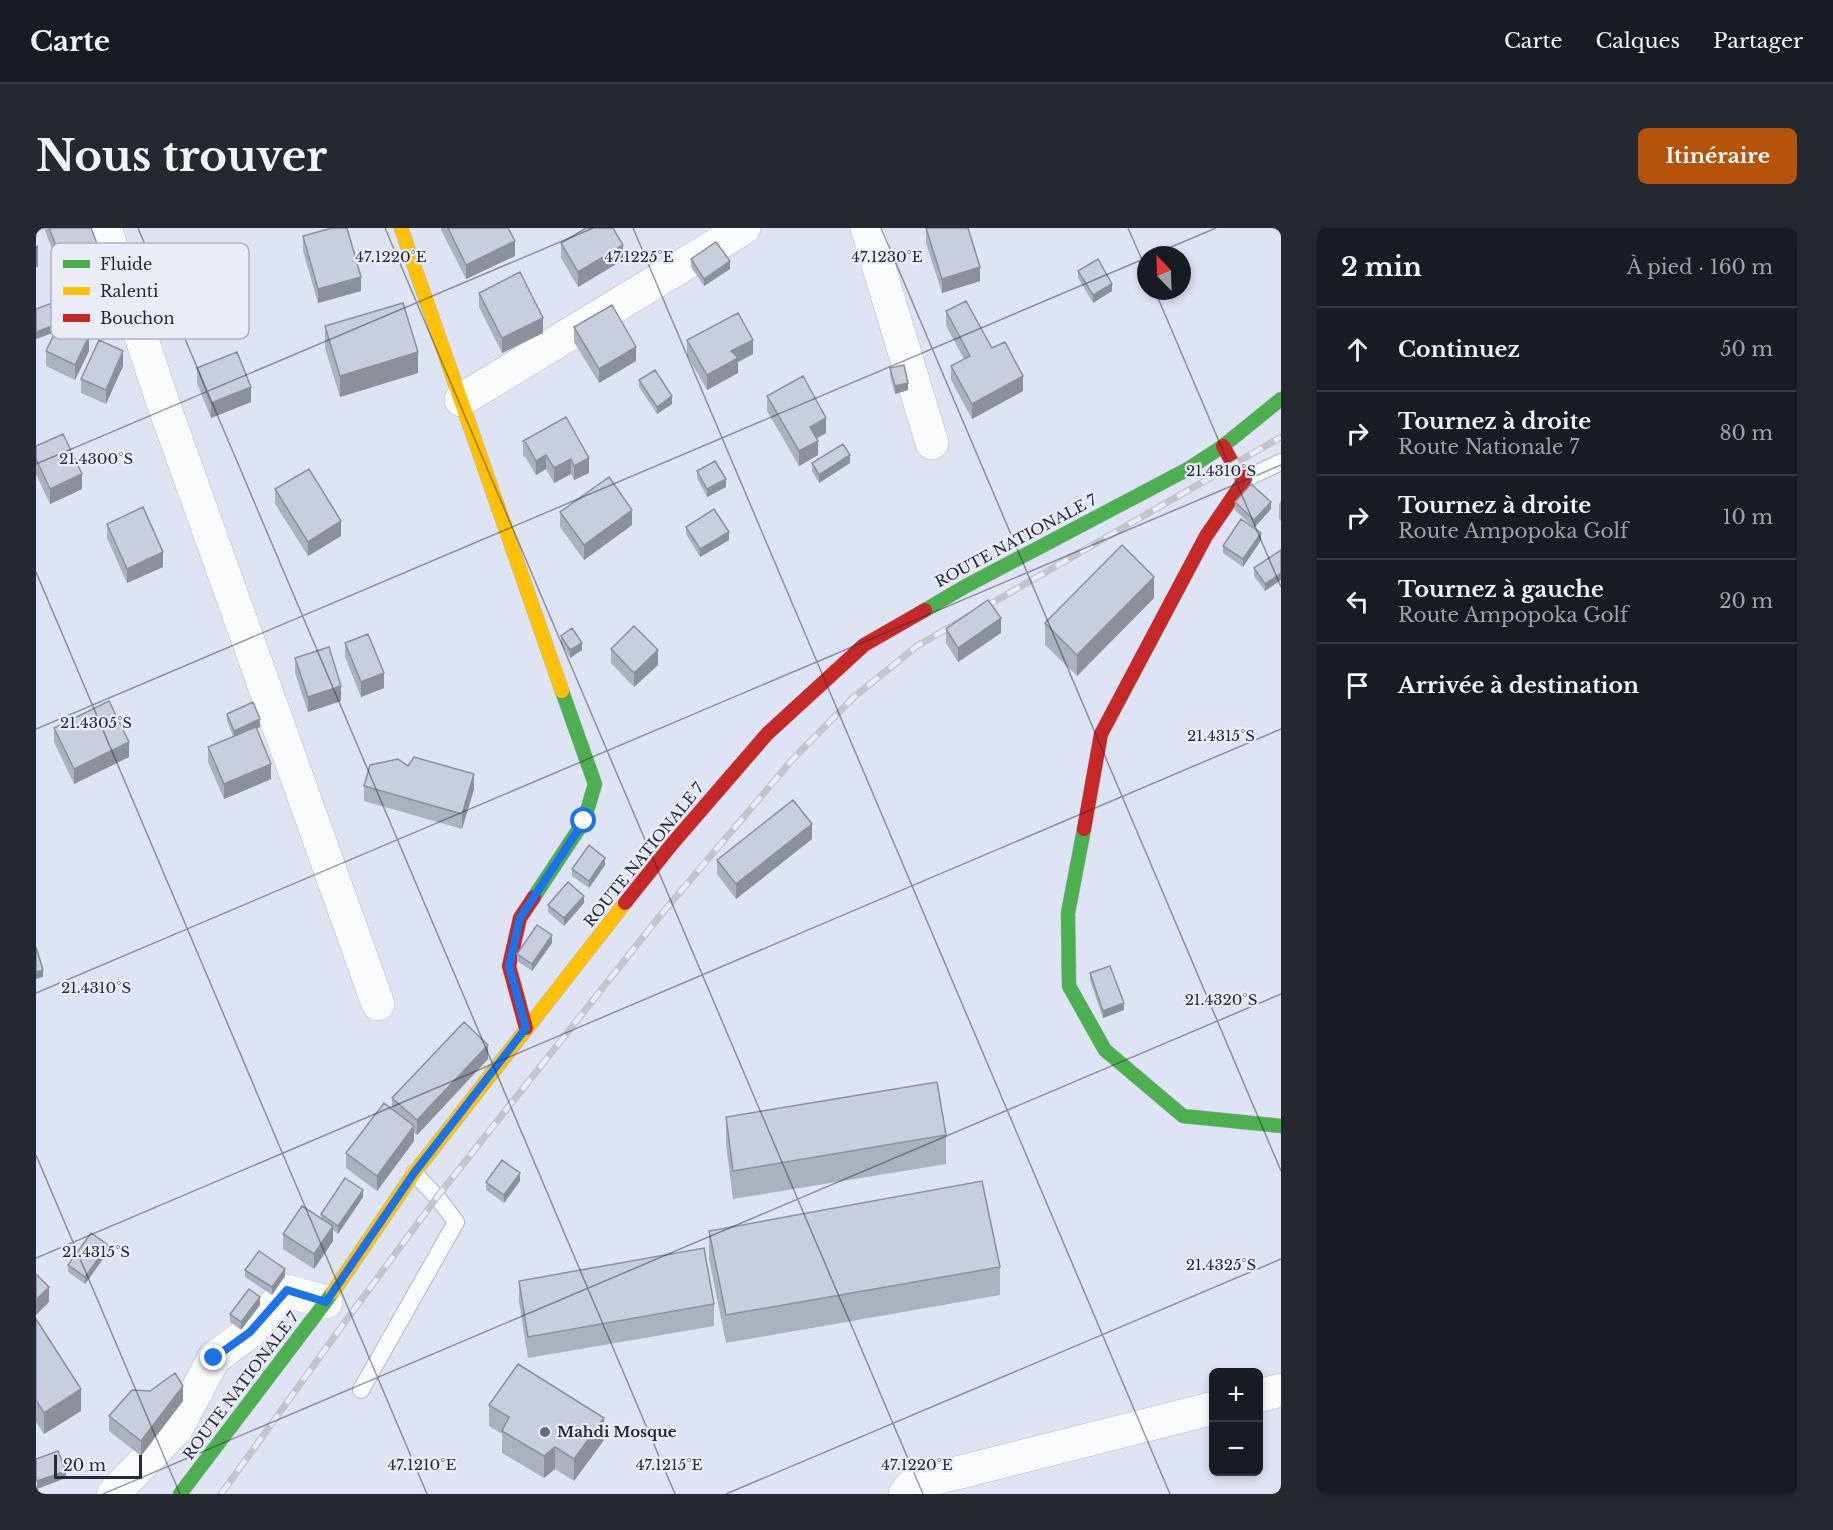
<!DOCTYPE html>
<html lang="fr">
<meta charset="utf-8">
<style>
:root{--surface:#171b24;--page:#242831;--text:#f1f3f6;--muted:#9ea1a6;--line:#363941;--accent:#b45309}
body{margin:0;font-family:"Libre Baskerville",serif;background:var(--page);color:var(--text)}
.controls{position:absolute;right:18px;bottom:18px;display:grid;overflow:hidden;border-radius:9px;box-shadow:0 3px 9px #0003}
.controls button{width:54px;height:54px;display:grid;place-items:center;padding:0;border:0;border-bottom:2px solid var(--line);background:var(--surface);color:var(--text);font:30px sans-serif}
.compass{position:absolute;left:1101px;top:18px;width:54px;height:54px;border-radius:50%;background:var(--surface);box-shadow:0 3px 9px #0003;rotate:337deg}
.scale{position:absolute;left:18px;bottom:15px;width:88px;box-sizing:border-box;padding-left:6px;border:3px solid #24293c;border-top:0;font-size:16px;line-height:21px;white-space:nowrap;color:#24293c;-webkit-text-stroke:4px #eaedf7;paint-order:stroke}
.stop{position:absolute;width:18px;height:18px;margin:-14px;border:4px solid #1a73e8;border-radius:50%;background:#fff}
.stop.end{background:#1a73e8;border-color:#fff;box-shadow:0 2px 6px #0008}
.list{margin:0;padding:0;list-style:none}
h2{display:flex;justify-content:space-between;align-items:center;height:78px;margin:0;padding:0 24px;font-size:26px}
h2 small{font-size:20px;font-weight:400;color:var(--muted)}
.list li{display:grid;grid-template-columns:39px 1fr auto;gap:18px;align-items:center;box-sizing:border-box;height:84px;padding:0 24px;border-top:2px solid var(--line)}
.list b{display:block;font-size:22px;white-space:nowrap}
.list p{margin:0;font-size:20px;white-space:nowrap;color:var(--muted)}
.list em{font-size:20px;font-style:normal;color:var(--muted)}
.icon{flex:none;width:33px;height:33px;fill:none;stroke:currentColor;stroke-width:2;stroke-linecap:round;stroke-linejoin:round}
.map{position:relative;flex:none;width:1245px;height:1266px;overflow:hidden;border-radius:9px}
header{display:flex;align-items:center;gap:36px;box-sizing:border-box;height:84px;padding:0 30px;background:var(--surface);border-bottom:2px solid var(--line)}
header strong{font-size:28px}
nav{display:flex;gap:33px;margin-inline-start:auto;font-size:21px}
.intro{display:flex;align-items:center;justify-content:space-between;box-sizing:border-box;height:144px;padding:0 36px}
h1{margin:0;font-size:42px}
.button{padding:15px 27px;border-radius:9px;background:var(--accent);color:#fff;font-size:21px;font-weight:700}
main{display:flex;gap:36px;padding:0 36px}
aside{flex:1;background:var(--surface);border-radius:9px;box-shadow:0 3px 9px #0003}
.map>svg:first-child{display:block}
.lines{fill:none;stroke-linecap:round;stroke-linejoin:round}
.lane-casing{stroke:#b2b6c6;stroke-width:18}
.street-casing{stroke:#b2b6c6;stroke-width:34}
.fast-casing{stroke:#b2b6c6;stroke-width:15}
.slow-casing{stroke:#b2b6c6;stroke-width:15}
.jam-casing{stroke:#b2b6c6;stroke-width:15}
.lane{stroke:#fafbfd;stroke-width:16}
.street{stroke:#fafbfd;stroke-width:33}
.fast{stroke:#4caf50;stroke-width:14}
.slow{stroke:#ffc107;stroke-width:14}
.jam{stroke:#c62828;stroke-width:14}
.rail-casing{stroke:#c4c5ca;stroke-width:7}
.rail{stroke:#eaedf7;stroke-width:4.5;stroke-dasharray:14;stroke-linecap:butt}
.wall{fill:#abb1be}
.shaded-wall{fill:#8b909b}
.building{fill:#c7cedd;stroke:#8b909b;stroke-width:1.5}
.route{stroke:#1a73e8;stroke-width:8}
.ticks{fill:none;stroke:#24293c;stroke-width:1.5;stroke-opacity:0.45}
.poi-dot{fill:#656a7c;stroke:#eaedf7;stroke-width:2}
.labels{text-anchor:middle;stroke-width:4.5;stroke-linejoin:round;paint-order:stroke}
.street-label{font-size:15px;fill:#24293c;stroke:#eaedf7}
.poi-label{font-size:15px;font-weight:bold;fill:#24293c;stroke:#eaedf7;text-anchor:start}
.key{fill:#eaedf7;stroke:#afb2bf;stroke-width:1.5}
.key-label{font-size:16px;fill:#24293c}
.ticks-label{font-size:15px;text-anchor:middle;fill:#24293c;stroke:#eaedf7;stroke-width:4.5;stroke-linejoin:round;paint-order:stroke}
</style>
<header>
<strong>Carte</strong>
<nav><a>Carte</a><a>Calques</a><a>Partager</a></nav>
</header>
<div class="intro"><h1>Nous trouver</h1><a class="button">Itinéraire</a></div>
<main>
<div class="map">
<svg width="1245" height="1266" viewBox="0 0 1245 1266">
<rect width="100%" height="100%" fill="#dfe4f4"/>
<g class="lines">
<g class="lane-casing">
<path id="lane" d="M 1209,251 L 1245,234
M 325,1162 L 420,994 L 401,969 L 378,945"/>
</g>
<g class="street-casing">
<path id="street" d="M 69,0 L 126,172 L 342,776
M 831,0 L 896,215
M 425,172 L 708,0
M 1222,1168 L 1245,1162
M 77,1266 L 141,1200 L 178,1130 L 214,1104 L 251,1063 L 290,1074
M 869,1266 L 877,1256 L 1178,1180"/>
</g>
<g class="fast-casing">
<path id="fast" d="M 889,382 L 930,358 L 1152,241 L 1187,218 L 1245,171
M 1048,601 L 1032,685 L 1033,758 L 1069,822 L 1147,888 L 1245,898
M 498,669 L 548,593 L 559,556 L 526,463
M 144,1266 L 297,1064"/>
</g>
<g class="slow-casing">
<path id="slow" d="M 365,0 L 526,463
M 297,1064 L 378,945 L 589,675"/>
</g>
<g class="jam-casing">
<path id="jam" d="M 1048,601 L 1065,506 L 1170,308 L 1209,251 L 1197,236 L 1187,218
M 589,675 L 636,616 L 731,506 L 828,417 L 889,382
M 490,800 L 473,738 L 484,690 L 498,669"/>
</g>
<use href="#lane" class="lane"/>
<use href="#street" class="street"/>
<use href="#fast" class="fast"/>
<use href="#slow" class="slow"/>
<use href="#jam" class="jam"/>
<g class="rail-casing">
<path id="rail" d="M 185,1266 L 306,1098 L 401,969 L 623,689 L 756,532 L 818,469 L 881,418 L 1245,209"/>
</g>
<use href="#rail" class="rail"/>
</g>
<path class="wall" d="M 8,0 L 55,0 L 68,49 L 32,63 Z
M 405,0 L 472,0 L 479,28 L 430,51 L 405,2 Z
M 890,0 L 944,53 L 906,65 L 890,15 Z
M 267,8 L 325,63 L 282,75 L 267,23 Z
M 525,15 L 587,32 L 542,59 L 525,30 Z
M 655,31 L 694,41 L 668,58 L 655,39 Z
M 1042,43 L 1076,63 L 1057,75 L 1042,50 Z
M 443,65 L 507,105 L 466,125 L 443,79 Z
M 0,81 L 35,98 L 34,99 L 53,123 L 39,152 L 10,138 L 10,123 L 19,104 L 0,111 Z
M 910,83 L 956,120 L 987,163 L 936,191 L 915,152 L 915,138 L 928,131 L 910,98 Z
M 289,98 L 382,145 L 304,169 L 289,120 Z
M 538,99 L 600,133 L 563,155 L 538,114 Z
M 651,112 L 717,126 L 702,134 L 702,145 L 671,162 L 651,127 Z
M 87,138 L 70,176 L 45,165 L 45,151 Z
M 161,140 L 215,174 L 175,190 L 161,155 Z
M 854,140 L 872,162 L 859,166 L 854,148 Z
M 603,152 L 636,176 L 621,186 L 603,159 Z
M 731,168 L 790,205 L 781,210 L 782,227 L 763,238 L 731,183 Z
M 530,189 L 553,245 L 538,252 L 535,246 L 518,255 L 510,241 L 500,247 L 490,230 L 487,228 L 487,213 Z
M 0,218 L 46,261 L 14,276 L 0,246 Z
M 776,235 L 814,235 L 783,255 L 776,243 Z
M 661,243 L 690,259 L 671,269 L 661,250 Z
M 239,261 L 305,308 L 272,328 L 239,276 Z
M 1245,273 L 1245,293 L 1243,291 L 1243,276 Z
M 1199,274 L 1235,281 L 1218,300 L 1225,312 L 1207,339 L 1187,325 L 1187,318 L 1217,299 L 1199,282 Z
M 524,284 L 596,297 L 548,332 L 524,299 Z
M 71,296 L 127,339 L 91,355 L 71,310 Z
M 650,299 L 693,312 L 664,329 L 650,306 Z
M 1245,322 L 1229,363 L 1218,348 L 1218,340 Z
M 1118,370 L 1041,448 L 1009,417 L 1009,395 Z
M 910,401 L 965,405 L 922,434 L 910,415 Z
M 525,408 L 546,422 L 534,430 L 525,415 Z
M 309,415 L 348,460 L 325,469 L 309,429 Z
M 575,421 L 622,437 L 598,459 L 575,435 Z
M 259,430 L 305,473 L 272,484 L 259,445 Z
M 191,486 L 224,499 L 220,500 L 235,551 L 188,571 L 172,534 L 172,519 L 197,508 L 191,493 Z
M 18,500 L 93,529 L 38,556 L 18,514 Z
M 372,538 L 438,561 L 426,601 L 328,573 L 328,558 Z
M 776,611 L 700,671 L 681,646 L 681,632 Z
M 569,637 L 553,660 L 536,648 L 536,641 Z
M 548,675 L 528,698 L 512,684 L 512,677 Z
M 516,715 L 496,743 L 481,733 L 481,726 Z
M 1054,745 L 1088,782 L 1067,790 L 1054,752 Z
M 452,831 L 381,907 L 378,905 L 378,913 L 341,963 L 310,940 L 310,925 L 356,882 L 356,870 Z
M 690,889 L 910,907 L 910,936 L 697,971 L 690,917 Z
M 484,953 L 468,975 L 450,962 L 450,954 Z
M 327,969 L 302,1006 L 297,1002 L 297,1013 L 278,1041 L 247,1021 L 247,1006 L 285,990 L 285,986 Z
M 673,1003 L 964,1039 L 964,1067 L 690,1115 L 673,1031 Z
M 72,1024 L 49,1056 L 32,1044 L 32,1037 Z
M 209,1042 L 249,1048 L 236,1067 L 209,1049 Z
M 483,1053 L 678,1076 L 678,1098 L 492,1130 L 483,1074 Z
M 224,1077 L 205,1102 L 194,1094 L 194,1086 Z
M 0,1091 L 45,1183 L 8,1206 L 0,1194 Z
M 147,1173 L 105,1228 L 73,1203 L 73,1188 Z
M 453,1177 L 568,1212 L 538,1253 L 519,1241 L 508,1250 L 466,1225 L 466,1206 L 453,1198 Z"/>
<path class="shaded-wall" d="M 479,13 L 479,28 L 430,51 L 430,37 Z
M 2,17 L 2,39 L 0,39 L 0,18 Z
M 587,17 L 587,32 L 542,59 L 542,44 Z
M 694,33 L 694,41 L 668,58 L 668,51 Z
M 68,34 L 68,49 L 32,63 L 32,48 Z
M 944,39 L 944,53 L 906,65 L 906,51 Z
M 325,49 L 325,63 L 282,75 L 282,61 Z
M 1076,56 L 1076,63 L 1057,75 L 1057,67 Z
M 507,90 L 507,105 L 466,125 L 466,110 Z
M 35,91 L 35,98 L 0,111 L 0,104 Z
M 53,108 L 53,123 L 39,152 L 39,137 Z
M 717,112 L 717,126 L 702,134 L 702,145 L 671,162 L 671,147 L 695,123 Z
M 600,119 L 600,133 L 563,155 L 563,141 Z
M 87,123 L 87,138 L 70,176 L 70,162 Z
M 382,124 L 382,145 L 304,169 L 304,148 Z
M 987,148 L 987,163 L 936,191 L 936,176 Z
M 872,155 L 872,162 L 859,166 L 859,158 Z
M 215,159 L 215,174 L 175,190 L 175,175 Z
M 636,168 L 636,176 L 621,186 L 621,179 Z
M 790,190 L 790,205 L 774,214 L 774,199 Z
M 782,213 L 782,227 L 763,238 L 763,223 Z
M 510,227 L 510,241 L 500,247 L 500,233 Z
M 814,227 L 814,235 L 783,255 L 783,247 Z
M 553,230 L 553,245 L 538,252 L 538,238 Z
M 535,231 L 535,246 L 518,255 L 518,240 Z
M 46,246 L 46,261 L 14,276 L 14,261 Z
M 690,251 L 690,259 L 671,269 L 671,261 Z
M 1235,274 L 1235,281 L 1218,300 L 1218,292 Z
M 596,282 L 596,297 L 548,332 L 548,317 Z
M 305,293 L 305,308 L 272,328 L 272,314 Z
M 693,304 L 693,312 L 664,329 L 664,321 Z
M 1225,305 L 1225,312 L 1207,339 L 1207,331 Z
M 127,324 L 127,339 L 91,355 L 91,341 Z
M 1245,345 L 1245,352 L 1229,363 L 1229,356 Z
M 1118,349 L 1118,370 L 1041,448 L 1041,427 Z
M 965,390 L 965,405 L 922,434 L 922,420 Z
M 546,415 L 546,422 L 534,430 L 534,422 Z
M 622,422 L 622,437 L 598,459 L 598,445 Z
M 348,445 L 348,460 L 325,469 L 325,454 Z
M 305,458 L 305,473 L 272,484 L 272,469 Z
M 224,491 L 224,499 L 198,510 L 198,503 Z
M 93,514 L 93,529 L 38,556 L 38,541 Z
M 235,536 L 235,551 L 188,571 L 188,556 Z
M 438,546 L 438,561 L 426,601 L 426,586 Z
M 776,596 L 776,611 L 700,671 L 700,656 Z
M 569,630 L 569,637 L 553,660 L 553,653 Z
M 548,668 L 548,675 L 528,698 L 528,690 Z
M 516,707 L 516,715 L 496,743 L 496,736 Z
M 7,742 L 7,749 L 0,751 L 0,744 Z
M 1088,775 L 1088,782 L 1067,790 L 1067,783 Z
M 452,817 L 452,831 L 381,907 L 381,892 Z
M 378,898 L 378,913 L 341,963 L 341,948 Z
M 484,945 L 484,953 L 468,975 L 468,967 Z
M 327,962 L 327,969 L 302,1006 L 302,998 Z
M 297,998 L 297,1013 L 278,1041 L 278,1026 Z
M 72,1017 L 72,1024 L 49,1056 L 49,1049 Z
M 249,1041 L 249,1048 L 236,1067 L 236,1059 Z
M 13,1059 L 13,1074 L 0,1087 L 0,1072 Z
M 224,1069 L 224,1077 L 205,1102 L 205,1094 Z
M 147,1158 L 147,1173 L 105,1228 L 105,1213 Z
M 45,1161 L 45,1183 L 8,1206 L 8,1185 Z
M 568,1190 L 568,1212 L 538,1253 L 538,1231 Z
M 519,1219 L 519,1241 L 508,1250 L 508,1228 Z
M 30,1243 L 30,1250 L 1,1261 L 1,1253 Z"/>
<path class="building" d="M 13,0 L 55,0 L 68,34 L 32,48 Z
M 296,0 L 311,0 L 325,49 L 282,61 L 267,8 Z
M 412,0 L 472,0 L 479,13 L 430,37 Z
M 550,0 L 577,0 L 587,17 L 542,44 L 525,15 Z
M 890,0 L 932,0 L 944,39 L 906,51 Z
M 680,14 L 694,33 L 668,51 L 655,31 Z
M 1062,31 L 1076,56 L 1057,67 L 1042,43 Z
M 484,44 L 507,90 L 466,110 L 443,65 Z
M 27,71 L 35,91 L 0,104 L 0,81 Z
M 930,73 L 956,120 L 969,114 L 987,148 L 936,176 L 915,138 L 934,128 L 910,83 Z
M 367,75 L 382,124 L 304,148 L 289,98 Z
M 576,77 L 600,119 L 563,141 L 538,99 Z
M 702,85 L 717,112 L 695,123 L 702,130 L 671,147 L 651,112 Z
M 24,94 L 53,108 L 39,137 L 10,123 Z
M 63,112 L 87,123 L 70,162 L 45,151 Z
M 201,124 L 215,159 L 175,175 L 161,140 Z
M 868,137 L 872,155 L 859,158 L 854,140 Z
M 619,142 L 636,168 L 621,179 L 603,152 Z
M 767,148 L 790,190 L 774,199 L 782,213 L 763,223 L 731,168 Z
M 530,189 L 553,230 L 538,238 L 535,231 L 518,240 L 510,227 L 500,233 L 490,215 L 487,213 Z
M 27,206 L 46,246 L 14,261 L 0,231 L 0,218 Z
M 807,216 L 814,227 L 783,247 L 776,235 Z
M 679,233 L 690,251 L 671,261 L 661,243 Z
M 273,241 L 305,293 L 272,314 L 239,261 Z
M 573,249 L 596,282 L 548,317 L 524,284 Z
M 1215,256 L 1235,274 L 1218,292 L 1199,274 Z
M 107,279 L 127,324 L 91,341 L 71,296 Z
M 678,281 L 693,304 L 664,321 L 650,299 Z
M 1205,291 L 1225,305 L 1207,331 L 1187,318 Z
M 1086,317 L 1118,349 L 1041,427 L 1009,395 Z
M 1245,322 L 1245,345 L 1229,356 L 1218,340 Z
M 952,372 L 965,390 L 922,420 L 910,401 Z
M 598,398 L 622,422 L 598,445 L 575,421 Z
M 536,400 L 546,415 L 534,422 L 525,408 Z
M 332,406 L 348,445 L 325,454 L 309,415 Z
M 293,419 L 305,458 L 272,469 L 259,430 Z
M 73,473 L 93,514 L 38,541 L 18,500 Z
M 217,474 L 224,491 L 198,503 L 191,486 Z
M 220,499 L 235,536 L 188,556 L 172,519 Z
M 378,529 L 438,546 L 426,586 L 328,558 L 334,537 L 362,531 L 372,538 Z
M 757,572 L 776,596 L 700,656 L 681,632 Z
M 553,617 L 569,630 L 553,653 L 536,641 Z
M 532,654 L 548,668 L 528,690 L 512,677 Z
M 501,697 L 516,707 L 496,736 L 481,726 Z
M 0,719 L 7,742 L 0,744 Z
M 1074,738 L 1088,775 L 1067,783 L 1054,745 Z
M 428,794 L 452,817 L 381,892 L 356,870 Z
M 901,854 L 910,907 L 697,943 L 690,889 Z
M 348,875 L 378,898 L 341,948 L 310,925 Z
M 466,932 L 484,945 L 468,967 L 450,954 Z
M 309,950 L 327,962 L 302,998 L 285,986 Z
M 946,953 L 964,1039 L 690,1087 L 673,1003 Z
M 266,978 L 297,998 L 278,1026 L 247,1006 Z
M 55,1005 L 72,1017 L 49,1049 L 32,1037 Z
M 668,1020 L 678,1076 L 492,1109 L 483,1053 Z
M 223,1023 L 249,1041 L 236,1059 L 209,1042 Z
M 0,1046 L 13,1059 L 0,1072 Z
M 213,1061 L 224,1069 L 205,1094 L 194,1086 Z
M 0,1091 L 45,1161 L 8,1185 L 0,1172 Z
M 482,1136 L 568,1190 L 538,1231 L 519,1219 L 508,1228 L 466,1203 L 473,1189 L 453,1177 Z
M 139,1145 L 147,1158 L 105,1213 L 73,1188 L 96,1162 L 114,1163 Z
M 22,1223 L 30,1243 L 1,1253 L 0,1251 L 0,1231 Z"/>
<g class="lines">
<path class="route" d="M 178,1130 L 214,1104 L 251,1062 L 290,1074 L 378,945 L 490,800 L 473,738 L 484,690 L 548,593"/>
</g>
<path class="ticks" d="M 102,0 L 639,1266M 349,0 L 887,1266M 597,0 L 1134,1266M 845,0 L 1245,943M 1092,0 L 1110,41M 1116,27 L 1180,0M 1119,63 L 1245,359M 0,236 L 557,0M 0,344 L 391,1266M 0,501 L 1110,30M 0,765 L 1245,237M 0,927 L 144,1266M 0,1030 L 1245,501M 67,1266 L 1245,766M 690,1266 L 1245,1031"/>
<circle class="poi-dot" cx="509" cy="1204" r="6"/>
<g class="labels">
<g class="street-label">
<text transform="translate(980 313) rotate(-28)" y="5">ROUTE NATIONALE 7</text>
<text transform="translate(608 627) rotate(-51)" y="5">ROUTE NATIONALE 7</text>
<text transform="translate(205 1158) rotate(-53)" y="5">ROUTE NATIONALE 7</text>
</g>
<g class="poi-label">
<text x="521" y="1209">Mahdi Mosque</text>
</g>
</g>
<rect x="15" y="15" width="198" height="96" rx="9" class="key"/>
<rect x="27" y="32" width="27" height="8" fill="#4caf50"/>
<rect x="27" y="59" width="27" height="8" fill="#ffc107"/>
<rect x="27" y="86" width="27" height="8" fill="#c62828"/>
<g class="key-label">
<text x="64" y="42">Fluide</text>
<text x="64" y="69">Ralenti</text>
<text x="64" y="96">Bouchon</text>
</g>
<g class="ticks-label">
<text x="355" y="34">47.1220°E</text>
<text x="603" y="34">47.1225°E</text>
<text x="851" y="34">47.1230°E</text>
<text x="60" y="236">21.4300°S</text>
<text x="1185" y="248">21.4310°S</text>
<text x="60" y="500">21.4305°S</text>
<text x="1185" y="513">21.4315°S</text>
<text x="60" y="765">21.4310°S</text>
<text x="1185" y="777">21.4320°S</text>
<text x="60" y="1029">21.4315°S</text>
<text x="1185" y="1042">21.4325°S</text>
<text x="386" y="1242">47.1210°E</text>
<text x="633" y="1242">47.1215°E</text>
<text x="881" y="1242">47.1220°E</text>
</g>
</svg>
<div class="controls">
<button>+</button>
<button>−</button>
</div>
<svg class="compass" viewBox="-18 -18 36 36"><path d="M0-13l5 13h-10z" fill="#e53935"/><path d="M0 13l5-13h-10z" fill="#9ea1a6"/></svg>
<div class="scale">20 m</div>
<div class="stop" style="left:548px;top:593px"></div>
<div class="stop end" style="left:178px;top:1130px"></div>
</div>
<aside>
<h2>2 min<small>À pied · 160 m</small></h2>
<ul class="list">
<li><svg class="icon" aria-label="ahead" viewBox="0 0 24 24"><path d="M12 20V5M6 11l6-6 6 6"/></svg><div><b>Continuez</b></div><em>50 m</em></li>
<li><svg class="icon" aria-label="right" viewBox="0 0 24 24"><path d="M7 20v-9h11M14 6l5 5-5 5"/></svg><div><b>Tournez à droite</b><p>Route Nationale 7</p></div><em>80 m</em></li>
<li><svg class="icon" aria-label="right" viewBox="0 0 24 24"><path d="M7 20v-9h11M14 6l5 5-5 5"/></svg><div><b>Tournez à droite</b><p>Route Ampopoka Golf</p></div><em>10 m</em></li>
<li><svg class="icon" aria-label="left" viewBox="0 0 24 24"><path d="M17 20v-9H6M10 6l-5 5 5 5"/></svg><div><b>Tournez à gauche</b><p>Route Ampopoka Golf</p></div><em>20 m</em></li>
<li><svg class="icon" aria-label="arrive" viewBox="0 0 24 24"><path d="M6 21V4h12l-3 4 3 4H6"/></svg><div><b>Arrivée à destination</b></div></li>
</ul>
</aside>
</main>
